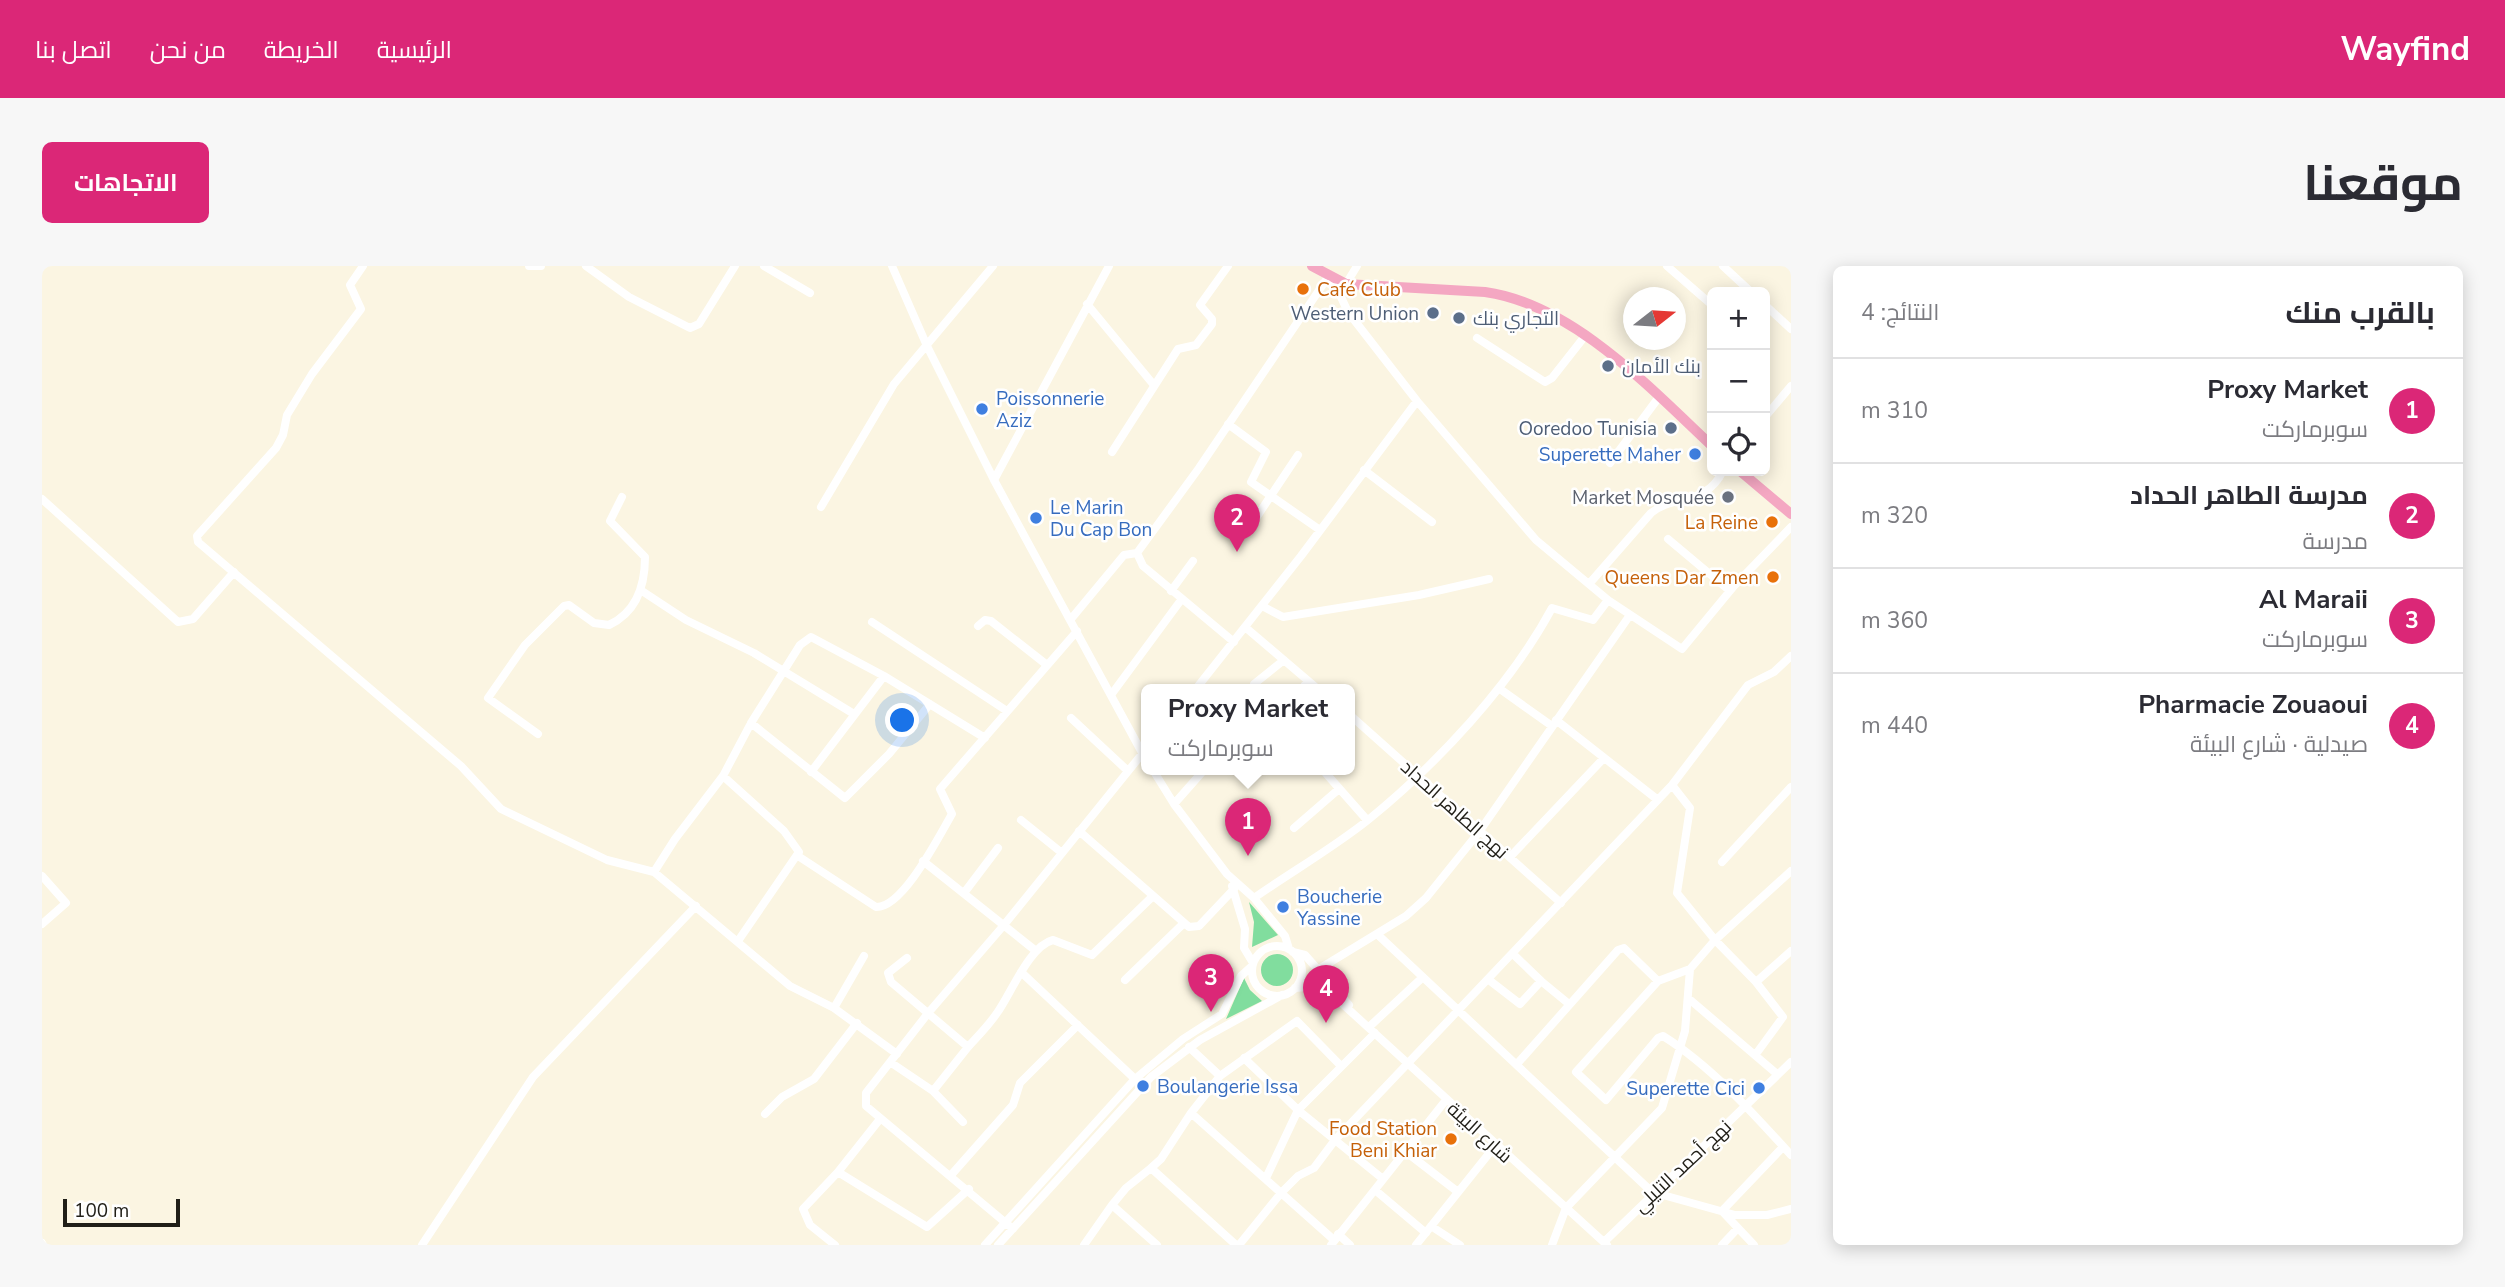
<!DOCTYPE html>
<html lang="ar">
<meta charset="utf-8">
<style>
:root{--surface:#fff;--page:#f7f7f7;--text:#2b2b33;--muted:#7c7c81;--line:#e1e1e2;--accent:#db2777}
body{margin:0;font-family:"Nunito Sans",Cairo,sans-serif;background:var(--page);color:var(--text);direction:rtl}
.controls{position:absolute;right:21px;top:21px;display:grid;overflow:hidden;border-radius:10px;box-shadow:0 4px 18px #0003}
.controls button{width:63px;height:63px;display:grid;place-items:center;padding:0;border:0;border-bottom:2px solid var(--line);background:var(--surface);color:var(--text);font:35px sans-serif}
.compass{position:absolute;left:1581px;top:21px;width:63px;height:63px;border-radius:50%;background:var(--surface);box-shadow:0 4px 18px #0003;rotate:73deg}
.scale{position:absolute;left:21px;bottom:18px;width:117px;box-sizing:border-box;padding-left:7px;border:4px solid #201e17;border-top:0;font-size:19px;line-height:24px;white-space:nowrap;color:#201e17;-webkit-text-stroke:5px #fff;paint-order:stroke}
.you{position:absolute;left:861px;top:455px;width:24px;height:24px;margin:-18px;border:5px solid #fff;border-radius:50%;background:#1a73e8;box-shadow:0 0 0 10px #1a73e833}
.badge{display:grid;place-items:center;width:46px;height:46px;border-radius:50%;background:var(--accent);color:#fff;font-size:23px;font-weight:700}
.pin{position:absolute;translate:-50% -58px;filter:drop-shadow(0 2px 4px #0008)}
.pin::after{content:'';position:absolute;top:37px;width:24px;height:21px;background:inherit;clip-path:polygon(0 0,100% 0,50% 100%)}
.popup{position:absolute;left:1099px;top:418px;width:214px;height:91px;box-sizing:border-box;display:grid;place-content:center;border-radius:10px;background:var(--surface);filter:drop-shadow(0 2px 5px #0005);font-size:23px;white-space:nowrap;color:var(--muted)}
.popup b{font-size:26px;color:var(--text)}
.popup::after{content:'';position:absolute;left:50%;top:100%;margin-left:-14px;border:14px solid transparent;border-top-color:var(--surface)}
.list{margin:0;padding:0;list-style:none}
h2{display:flex;justify-content:space-between;align-items:center;height:91px;margin:0;padding:0 28px;font-size:30px}
h2 small{font-size:23px;font-weight:400;color:var(--muted)}
.list li{display:grid;grid-template-columns:46px 1fr auto;gap:21px;align-items:center;box-sizing:border-box;height:105px;padding:0 28px;border-top:2px solid var(--line)}
.list b{display:block;font-size:26px;white-space:nowrap}
.list p{margin:0;font-size:23px;white-space:nowrap;color:var(--muted)}
.list em{font-size:23px;font-style:normal;color:var(--muted)}
.icon{flex:none;width:38px;height:38px;fill:none;stroke:currentColor;stroke-width:2;stroke-linecap:round;stroke-linejoin:round}
.map{position:relative;flex:none;width:1749px;height:979px;overflow:hidden;direction:ltr;border-radius:10px}
header{display:flex;align-items:center;gap:42px;box-sizing:border-box;height:98px;padding:0 35px;background:var(--accent);color:#fff}
header strong{font-size:33px}
nav{display:flex;gap:38px;margin-inline-start:auto;font-size:24px}
.intro{display:flex;align-items:center;justify-content:space-between;box-sizing:border-box;height:168px;padding:0 42px}
h1{margin:0;font-size:49px}
.button{padding:18px 32px;border-radius:10px;background:var(--accent);color:#fff;font-size:24px;font-weight:700}
main{display:flex;gap:42px;padding:0 42px}
aside{flex:1;background:var(--surface);border-radius:10px;box-shadow:0 4px 18px #0003}
.map>svg:first-child{display:block}
.green{fill:#81dd9e}
.lines{fill:none;stroke-linecap:round;stroke-linejoin:round}
.minor{stroke:#fff;stroke-width:8}
.major{stroke:#f4a7c2;stroke-width:10}
.food-dot{fill:#e8710a;stroke:#fff;stroke-width:2.5}
.service-dot{fill:#5c6f8a;stroke:#fff;stroke-width:2.5}
.shop-dot{fill:#3f7fe0;stroke:#fff;stroke-width:2.5}
.worship-dot{fill:#6b7280;stroke:#fff;stroke-width:2.5}
.labels{text-anchor:middle;stroke-width:5;stroke-linejoin:round;paint-order:stroke}
.food-label{font-size:19px;fill:#c56008;stroke:#fff;text-anchor:end}
.service-label{font-size:19px;fill:#4e5e75;stroke:#fff;text-anchor:end}
.shop-label{font-size:19px;fill:#366cbe;stroke:#fff;text-anchor:start}
.worship-label{font-size:19px;fill:#5b616d;stroke:#fff;text-anchor:end}
.street-label{font-size:19px;fill:#201e17;stroke:#fff}
</style>
<header>
<strong>Wayfind</strong>
<nav><a>الرئيسية</a><a>الخريطة</a><a>من نحن</a><a>اتصل بنا</a></nav>
</header>
<div class="intro"><h1>موقعنا</h1><a class="button">الاتجاهات</a></div>
<main>
<aside>
<h2>بالقرب منك<small>النتائج: 4</small></h2>
<ul class="list">
<li><span class="badge">1</span><div><b>Proxy Market</b><p>سوبرماركت</p></div><em>310 m</em></li>
<li><span class="badge">2</span><div><b>مدرسة الطاهر الحداد</b><p>مدرسة</p></div><em>320 m</em></li>
<li><span class="badge">3</span><div><b>Al Maraii</b><p>سوبرماركت</p></div><em>360 m</em></li>
<li><span class="badge">4</span><div><b>Pharmacie Zouaoui</b><p>صيدلية · شارع البيئة</p></div><em>440 m</em></li>
</ul>
</aside>
<div class="map">
<svg width="1749" height="979" viewBox="0 0 1749 979">
<rect width="100%" height="100%" fill="#fbf5e2"/>
<path class="green" d="M 1207,636 L 1236,669 L 1210,681 L 1212,656 Z
M1219 704a16 16 0 1 1 32 0a16 16 0 1 1-32 0Z
M 1202,712 L 1208,724 L 1220,735 L 1184,753 Z"/>
<g class="lines">
<path class="minor" d="M 321,0 L 308,19 L 319,43 L 270,108 L 245,149 L 241,169 L 234,182 L 155,270 L 156,276 L 419,500 L 459,543 L 565,594 L 612,606 L 748,720 L 792,742 L 855,788
M 487,0 L 499,0
M 544,0 L 587,31 L 648,62 L 657,58 L 693,0
M 722,0 L 768,27
M 850,0 L 885,80 L 952,214 L 1104,494
M 1625,0 L 1670,39
M 1681,0 L 1709,26
M 1291,14 L 1306,46 L 1375,135 L 1494,274 L 1566,334 L 1640,383 L 1692,320 L 1749,261
M 1304,18 L 1315,0
M 1045,38 L 1111,118
M 1723,39 L 1749,63
M 1435,72 L 1503,116 L 1510,112 L 1543,70
M 1723,151 L 1749,120
M 1186,158 L 1224,186 L 1209,216 L 1278,264
M 1070,186 L 1136,83 L 1154,79 L 1170,58 L 1170,53 L 1158,39 L 1186,0
M 1568,197 L 1617,131
M 1322,204 L 1390,256
M 952,214 L 1067,0
M 0,233 L 136,356 L 151,353 L 192,306
M 779,241 L 852,118 L 951,0
M 1210,258 L 1256,189
M 1626,273 L 1688,325
M 1547,318 L 1609,247 C 1632,228 1663,241 1681,205
M 600,325 L 644,354 L 712,387 L 812,448
M 1129,325 L 1151,295
M 1220,340 L 1241,351 L 1377,329 L 1447,313
M 1029,353 L 1082,289 L 1095,287
M 830,356 L 965,445
M 936,360 L 943,354 L 949,355 L 1005,399
M 1203,361 L 1277,424
M 1192,376 L 1101,300 L 1095,287 L 1157,202 L 1286,11
M 1458,423 L 1510,460
M 1153,424 L 1259,290 L 1375,135
M 1211,424 L 1212,418 L 1242,394
M 1259,424 L 1266,415
M 1069,429 L 1139,334
M 1308,449 L 1519,637
M 1029,452 L 1086,505
M 1514,454 L 1616,534
M 709,457 L 758,379 L 769,371 L 842,410 L 943,472
M 496,468 L 446,432 L 483,379 L 522,340 L 527,339 L 552,357 L 567,359 C 595,346 603,319 603,291 L 568,255 L 580,231
M 1111,504 L 1132,538 L 1185,608 L 1212,632 L 1243,670 L 1247,683
M 1281,504 L 1325,554
M 769,506 L 842,410
M 681,510 L 742,565 L 757,586 L 696,675
M 1630,519 L 1648,542 L 1635,627 L 1673,674 L 1714,716 L 1741,751 L 1714,788
M 1132,538 L 1162,504
M 979,554 L 1020,587
M 1252,562 L 1297,523
M 1037,565 L 1147,661 L 1157,660 L 1192,623
M 756,590 L 834,641 C 861,642 897,570 910,548 L 898,523 L 1035,365
M 1468,591 L 1561,493
M 881,595 L 994,685
M 1680,596 L 1749,521
M 1749,605 L 1673,674 L 1648,703 L 1616,715 L 1534,806 L 1564,834 L 1616,772 L 1621,770 C 1669,800 1711,847 1749,889
M 612,606 L 633,573 L 681,510 L 709,457 L 803,532 L 847,488 L 888,438
M 0,610 L 24,637 L 0,658
M 1190,620 L 1203,663 L 1202,682 L 1211,697
M 922,627 L 956,582
M 1212,632 C 1249,606 1291,582 1326,554 C 1395,498 1468,420 1510,342 L 1551,354 L 1566,334
M 1335,668 L 1610,926 L 1693,949 L 1725,949 L 1749,943
M1210 705a25 25 0 1 1 50 0a25 25 0 1 1-50 0Z
M 1251,686 L 1263,689 L 1307,739
M 1471,688 L 1499,715
M 865,692 L 846,707 L 849,716 L 926,781 C 936,770 947,759 955,747 C 969,728 987,680 1011,674 L 1050,689 L 1111,630
M 1277,703 L 1364,650 L 1384,632 L 1437,566 L 1588,349
M 979,706 L 1093,813
M 1083,714 L 1142,657
M 1447,714 L 1478,738 L 1499,715 L 1527,738
M 1714,716 L 1749,685
M 1253,722 L 1276,720 L 1294,732 L 1565,979
M 1646,732 L 1735,808
M 792,742 L 822,690
M 1327,761 L 1381,711
M 1147,781 L 1178,810 L 1149,847 L 1119,893 L 1109,902 L 1194,979
M 1202,792 L 1256,844 L 1333,767
M 848,796 L 891,825
M 1475,798 L 1576,684 L 1582,682 L 1616,715
M 1178,810 L 1255,755 L 1299,800
M 1149,847 L 1292,974
M 723,848 L 740,831 L 772,813 L 815,757
M 921,856 L 891,825 L 926,781
M 1364,886 L 1416,926
M 796,906 L 885,961 L 927,923
M 910,908 L 971,839 L 978,817 L 1036,759
M 1224,912 L 1256,844 L 1341,913
M 1333,924 L 1384,967
M 1070,939 L 1084,922 L 1109,902
M 1389,960 L 1418,979
M 971,963 L 824,840 L 824,827 L 887,746 L 962,659 L 1104,483
M 1296,968 L 1308,979
M 1562,976 L 1749,796
M 0,977 L 1,979
M 380,979 L 491,811 L 654,640
M 793,979 L 768,959 L 761,943 L 796,906 L 838,853
M 943,979 L 1093,813 L 1141,773 L 1180,748 L 1199,710 L 1210,700
M 956,979 L 1109,811 L 1158,774 L 1240,729
M 1042,979 L 1070,939 L 1115,979
M 1197,979 L 1239,927 L 1256,910 L 1272,902 L 1293,874 L 1630,519 L 1706,419 L 1732,406 L 1749,390
M 1289,979 L 1404,834
M 1374,979 L 1453,880
M 1510,979 L 1524,942 L 1620,842 L 1643,765 L 1648,703
M 1680,979 L 1696,962
M 1712,979 L 1680,945 L 1741,881"/>
<path class="major" d="M 1270,0 L 1304,18 L 1443,26 C 1530,38 1608,122 1670,180
M 1698,205 L 1749,248"/>
</g>
<g class="food-dot">
<circle cx="1261" cy="23" r="7"/>
<circle cx="1730" cy="256" r="7"/>
<circle cx="1731" cy="311" r="7"/>
<circle cx="1409" cy="873" r="7"/>
</g>
<g class="service-dot">
<circle cx="1391" cy="47" r="7"/>
<circle cx="1417" cy="52" r="7"/>
<circle cx="1566" cy="100" r="7"/>
<circle cx="1629" cy="162" r="7"/>
</g>
<g class="shop-dot">
<circle cx="940" cy="143" r="7"/>
<circle cx="1653" cy="188" r="7"/>
<circle cx="994" cy="252" r="7"/>
<circle cx="1241" cy="641" r="7"/>
<circle cx="1101" cy="820" r="7"/>
<circle cx="1717" cy="822" r="7"/>
</g>
<circle class="worship-dot" cx="1686" cy="231" r="7"/>
<g class="labels">
<g class="food-label">
<text x="1275" y="30" text-anchor="start">Café Club</text>
<text x="1716" y="263">La Reine</text>
<text x="1717" y="318">Queens Dar Zmen</text>
<text x="1395" y="869">Food Station<tspan x="1395" dy="22">Beni Khiar</tspan></text>
</g>
<g class="service-label">
<text x="1377" y="54">Western Union</text>
<text x="1431" y="59" text-anchor="start">التجاري بنك</text>
<text x="1580" y="107" text-anchor="start">بنك الأمان</text>
<text x="1615" y="169">Ooredoo Tunisia</text>
</g>
<g class="shop-label">
<text x="954" y="139">Poissonnerie<tspan x="954" dy="22">Aziz</tspan></text>
<text x="1639" y="195" text-anchor="end">Superette Maher</text>
<text x="1008" y="248">Le Marin<tspan x="1008" dy="22">Du Cap Bon</tspan></text>
<text x="1255" y="637">Boucherie<tspan x="1255" dy="22">Yassine</tspan></text>
<text x="1115" y="827">Boulangerie Issa</text>
<text x="1703" y="829" text-anchor="end">Superette Cici</text>
</g>
<g class="worship-label">
<text x="1672" y="238">Market Mosquée</text>
</g>
<g class="street-label">
<text transform="translate(1413 543) rotate(42)" y="7">نهج الطاهر الحداد</text>
<text transform="translate(1438 866) rotate(42)" y="7">شارع البيئة</text>
<text transform="translate(1640 900) rotate(-43)" y="7">نهج أحمد التليلي</text>
</g>
</g>
</svg>
<div class="controls">
<button>+</button>
<button>−</button>
<button><svg class="icon" aria-label="locate" viewBox="0 0 24 24"><circle cx="12" cy="12" r="6"/><path d="M12 2v4M12 18v4M2 12h4M18 12h4"/></svg></button>
</div>
<svg class="compass" viewBox="-18 -18 36 36"><path d="M0-13l5 13h-10z" fill="#e53935"/><path d="M0 13l5-13h-10z" fill="#7c7c81"/></svg>
<div class="scale">100 m</div>
<div class="you"></div>
<div class="pin badge" style="left:1206px;top:590px">1</div>
<div class="popup"><b>Proxy Market</b>سوبرماركت</div>
<div class="pin badge" style="left:1195px;top:286px">2</div>
<div class="pin badge" style="left:1169px;top:746px">3</div>
<div class="pin badge" style="left:1284px;top:757px">4</div>
</div>
</main>
